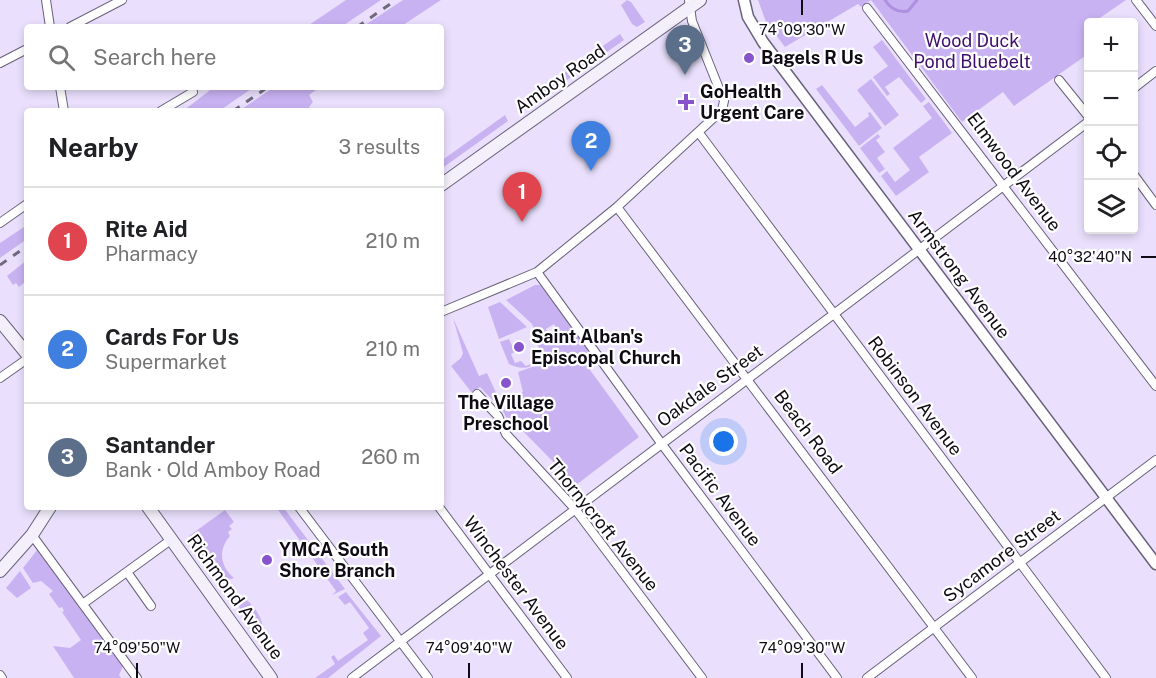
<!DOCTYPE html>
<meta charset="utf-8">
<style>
:root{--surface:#fff;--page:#f6f6f6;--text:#202124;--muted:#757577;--line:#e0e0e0;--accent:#8854cc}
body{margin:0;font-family:"Public Sans",sans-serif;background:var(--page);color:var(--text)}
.controls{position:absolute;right:18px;top:18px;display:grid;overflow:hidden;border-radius:6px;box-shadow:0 3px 9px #0003}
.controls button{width:54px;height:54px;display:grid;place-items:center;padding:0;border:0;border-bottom:2px solid var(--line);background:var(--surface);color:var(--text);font:30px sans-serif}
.you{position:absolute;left:724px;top:442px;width:21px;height:21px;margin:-15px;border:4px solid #fff;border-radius:50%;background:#1a73e8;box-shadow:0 0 0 9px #1a73e833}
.badge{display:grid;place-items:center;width:39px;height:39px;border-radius:50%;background:var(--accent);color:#fff;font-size:20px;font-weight:700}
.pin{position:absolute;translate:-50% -50px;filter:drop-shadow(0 2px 3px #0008)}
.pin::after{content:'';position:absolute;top:32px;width:21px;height:18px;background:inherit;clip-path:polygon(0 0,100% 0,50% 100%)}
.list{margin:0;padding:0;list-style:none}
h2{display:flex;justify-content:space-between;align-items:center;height:78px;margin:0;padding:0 24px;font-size:26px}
h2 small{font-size:20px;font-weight:400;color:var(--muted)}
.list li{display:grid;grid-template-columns:39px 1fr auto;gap:18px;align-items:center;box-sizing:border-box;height:108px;padding:0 24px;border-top:2px solid var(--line)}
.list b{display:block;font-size:22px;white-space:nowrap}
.list p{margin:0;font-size:20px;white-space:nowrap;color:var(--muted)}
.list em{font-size:20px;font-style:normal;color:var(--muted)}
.icon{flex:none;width:33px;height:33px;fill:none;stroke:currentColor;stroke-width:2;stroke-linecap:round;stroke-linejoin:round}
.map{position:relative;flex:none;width:1156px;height:678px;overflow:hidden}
.search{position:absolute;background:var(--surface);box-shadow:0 3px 9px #0003;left:24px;top:24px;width:420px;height:66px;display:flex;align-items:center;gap:15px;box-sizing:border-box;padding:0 21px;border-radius:6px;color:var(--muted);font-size:22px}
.panel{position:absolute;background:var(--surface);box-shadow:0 3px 9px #0003;left:24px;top:108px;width:420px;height:402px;border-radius:6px}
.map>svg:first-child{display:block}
.green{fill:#c9b2f2}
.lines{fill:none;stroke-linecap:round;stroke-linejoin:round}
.stream{stroke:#af90e0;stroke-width:3}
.minor-casing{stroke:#69617a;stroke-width:10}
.tertiary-casing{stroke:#69617a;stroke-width:13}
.secondary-casing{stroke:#69617a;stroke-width:14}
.minor{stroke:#fff;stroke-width:8}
.tertiary{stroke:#fff;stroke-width:10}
.secondary{stroke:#f4f0fb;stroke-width:12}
.rail{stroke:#70697c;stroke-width:3;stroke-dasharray:8 8;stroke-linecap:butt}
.ticks{fill:none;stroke:#0f0b15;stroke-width:2}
.poi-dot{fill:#8854cc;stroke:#fff;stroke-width:2}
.labels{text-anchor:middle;stroke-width:4.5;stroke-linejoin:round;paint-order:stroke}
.park-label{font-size:18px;fill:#3f0e6d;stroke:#fff}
.poi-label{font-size:18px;font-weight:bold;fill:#0f0b15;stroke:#fff;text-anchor:start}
.street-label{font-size:18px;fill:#0f0b15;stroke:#fff}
.ticks-label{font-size:15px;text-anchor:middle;fill:#0f0b15;stroke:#fff;stroke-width:4.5;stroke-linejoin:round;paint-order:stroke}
</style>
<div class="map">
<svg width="1156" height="678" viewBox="0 0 1156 678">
<rect width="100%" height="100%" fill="#eae0fd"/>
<path class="green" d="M 346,0 L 381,0 L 341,27 L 306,27 Z
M 403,0 L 441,0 L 400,27 L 362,27 Z
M 627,0 L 631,2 L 645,22 L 637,27 L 632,24 L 621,5 Z
M 758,0 L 871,0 L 861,7 L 858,4 L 785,47 L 766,22 Z
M 871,0 L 1126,0 L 1094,22 L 1088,22 L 1088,54 L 1014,106 L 1003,92 L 962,122 Z
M 620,34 L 624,40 L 523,111 L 517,106 Z
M 882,40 L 926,99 L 921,103 L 899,77 L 885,87 L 890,94 L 887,96 L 873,77 L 888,66 L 873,47 Z
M 871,79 L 899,115 L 885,126 L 857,90 Z
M 822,85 L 855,127 L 869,116 L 868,113 L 870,112 L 882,128 L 859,146 L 816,89 Z
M 214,87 L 254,87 L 219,111 L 183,111 Z
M 274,87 L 320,87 L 309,95 L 313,102 L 309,107 L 312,111 L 239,111 Z
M 929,102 L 952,133 L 919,157 L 929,172 L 896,196 L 881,176 L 887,171 L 895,182 L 910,170 L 893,148 L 932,118 L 923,106 Z
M 505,115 L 508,121 L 441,169 L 441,161 Z
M 878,134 L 880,137 L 876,140 L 885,152 L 877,158 L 885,169 L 879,173 L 860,148 Z
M 27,225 L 27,239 L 0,258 L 0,243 Z
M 27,260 L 26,281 L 19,287 L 16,283 L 13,285 L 7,276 Z
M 535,285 L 540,285 L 587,348 L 588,354 L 582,359 L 639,437 L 576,485 L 516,424 L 511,427 L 503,411 L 480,387 L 472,393 L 451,366 L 461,358 L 463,353 L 453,318 L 479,376 L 487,373 L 498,397 L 494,399 L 496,403 L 499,402 L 503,410 L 515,406 L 515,396 L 523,392 L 518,372 L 535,366 L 540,361 L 538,343 L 548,338 L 558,346 L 563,343 L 554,324 L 546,329 L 548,336 L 539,341 L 532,324 L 506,300 Z
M 500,302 L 527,327 L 499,339 L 488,307 Z
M 509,339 L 515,352 L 511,354 L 515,363 L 521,361 L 526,366 L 537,361 C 529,370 519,369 509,364 L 500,342 Z
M 276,507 L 283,507 L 345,589 L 332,595 L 336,591 Z
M 225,510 L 234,522 L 229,526 L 232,529 L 228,532 L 230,536 C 217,551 221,567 234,578 L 221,582 L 189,536 Z
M 37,550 L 123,666 L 119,675 L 121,678 L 74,678 L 53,646 L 70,648 L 81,640 L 62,612 L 64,611 L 62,607 L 59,608 L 49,594 L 53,591 L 41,581 L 33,583 L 23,568 Z
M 20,571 L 31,588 L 17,598 L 6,588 Z
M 346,592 L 381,636 L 328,678 L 315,678 L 335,664 L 331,657 L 334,655 L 338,661 L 368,640 L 363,633 L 369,628 L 350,602 L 345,605 L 338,597 Z
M 229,593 C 248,592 269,622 262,639 Z"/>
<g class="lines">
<path class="stream" d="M 885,0 C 890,8 898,13 908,11 L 917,0"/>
<g class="minor-casing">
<path id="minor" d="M 46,0 L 50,27
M 1136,0 L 1156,26
M 867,8 L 1156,386
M 70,27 L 122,0
M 0,63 L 27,49
M 1059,80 L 1088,116
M 60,87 L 64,111
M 1134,88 L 1156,71
M 161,111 L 193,92
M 699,133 L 1106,678
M 1134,175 L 1156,205
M 617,207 L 972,678
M 0,223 L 27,204
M 537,272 L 661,443 L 837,678
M 441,312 L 537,272 L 617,207 L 722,110 L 724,101 L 692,21 L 689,0
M 0,378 L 27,359
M 477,394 L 498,416 L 506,434 L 575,509 L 702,678
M 299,507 L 428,678
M 439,507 L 567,678
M 32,535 L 137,678
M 127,572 L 151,606
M 84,603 L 172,539
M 0,675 L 2,678
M 352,678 L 1088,122
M 867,678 L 1156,460"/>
</g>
<g class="tertiary-casing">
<path id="tertiary" d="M 744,0 L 748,17 L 763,42 L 1156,564"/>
</g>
<g class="secondary-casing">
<path id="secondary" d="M 441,185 L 700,0
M 0,321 L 27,354
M 148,507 L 271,678
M 0,571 L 32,535 L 50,507"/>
</g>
<use href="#minor" class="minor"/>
<use href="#tertiary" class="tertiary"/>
<use href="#secondary" class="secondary"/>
<path class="rail" d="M 357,27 L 396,0
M 233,111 L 268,87
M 0,265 L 27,246"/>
</g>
<path class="ticks" d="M 802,0 L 802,15M 1141,257 L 1156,257M 137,663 L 137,678M 469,663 L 469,678M 802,663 L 802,678"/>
<g class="poi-dot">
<circle cx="749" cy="58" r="6"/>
<path d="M683 93h6v6h6v6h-6v6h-6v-6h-6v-6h6z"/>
<circle cx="519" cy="347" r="6"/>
<circle cx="506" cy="383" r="6"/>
<circle cx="267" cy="560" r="6"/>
</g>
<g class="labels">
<g class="park-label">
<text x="972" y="47">Wood Duck<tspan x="972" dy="21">Pond Bluebelt</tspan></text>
</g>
<g class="poi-label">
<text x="761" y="64">Bagels R Us</text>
<text x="700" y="98">GoHealth<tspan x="700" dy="21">Urgent Care</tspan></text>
<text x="531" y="343">Saint Alban's<tspan x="531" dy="21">Episcopal Church</tspan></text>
<text x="506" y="409" text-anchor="middle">The Village<tspan x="506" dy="21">Preschool</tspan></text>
<text x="279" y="556">YMCA South<tspan x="279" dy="21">Shore Branch</tspan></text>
</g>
<g class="street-label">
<text transform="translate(560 79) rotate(-35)" y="6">Amboy Road</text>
<text transform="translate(1014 172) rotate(53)" y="6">Elmwood Avenue</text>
<text transform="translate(959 274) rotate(53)" y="6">Armstrong Avenue</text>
<text transform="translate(710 386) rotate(-36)" y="6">Oakdale Street</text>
<text transform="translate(915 396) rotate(53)" y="6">Robinson Avenue</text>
<text transform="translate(808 432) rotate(53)" y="6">Beach Road</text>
<text transform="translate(720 495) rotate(53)" y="6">Pacific Avenue</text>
<text transform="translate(603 525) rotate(51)" y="6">Thornycroft Avenue</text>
<text transform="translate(1002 556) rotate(-37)" y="6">Sycamore Street</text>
<text transform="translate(516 583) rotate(53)" y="6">Winchester Avenue</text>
<text transform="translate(235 597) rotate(54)" y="6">Richmond Avenue</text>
</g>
</g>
<g class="ticks-label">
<text x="802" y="35">74°09'30"W</text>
<text x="1090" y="262">40°32'40"N</text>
<text x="137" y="653">74°09'50"W</text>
<text x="469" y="653">74°09'40"W</text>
<text x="802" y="653">74°09'30"W</text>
</g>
</svg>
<div class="controls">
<button>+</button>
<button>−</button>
<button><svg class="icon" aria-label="locate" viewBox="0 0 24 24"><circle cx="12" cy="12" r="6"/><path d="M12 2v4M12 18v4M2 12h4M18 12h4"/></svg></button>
<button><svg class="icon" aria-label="layers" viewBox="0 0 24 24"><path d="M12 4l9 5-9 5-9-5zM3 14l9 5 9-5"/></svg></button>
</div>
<div class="you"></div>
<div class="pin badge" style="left:522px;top:222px;background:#e0444e">1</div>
<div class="pin badge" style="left:591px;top:171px;background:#3f7fe0">2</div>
<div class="pin badge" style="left:685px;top:75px;background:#5c6f8a">3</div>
<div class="search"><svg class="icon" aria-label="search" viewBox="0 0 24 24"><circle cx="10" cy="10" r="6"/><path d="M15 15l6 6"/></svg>Search here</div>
<section class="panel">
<h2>Nearby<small>3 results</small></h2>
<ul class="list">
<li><span class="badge" style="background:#e0444e">1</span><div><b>Rite Aid</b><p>Pharmacy</p></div><em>210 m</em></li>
<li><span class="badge" style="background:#3f7fe0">2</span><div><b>Cards For Us</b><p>Supermarket</p></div><em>210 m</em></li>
<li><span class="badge" style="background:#5c6f8a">3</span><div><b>Santander</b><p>Bank · Old Amboy Road</p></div><em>260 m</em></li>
</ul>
</section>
</div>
